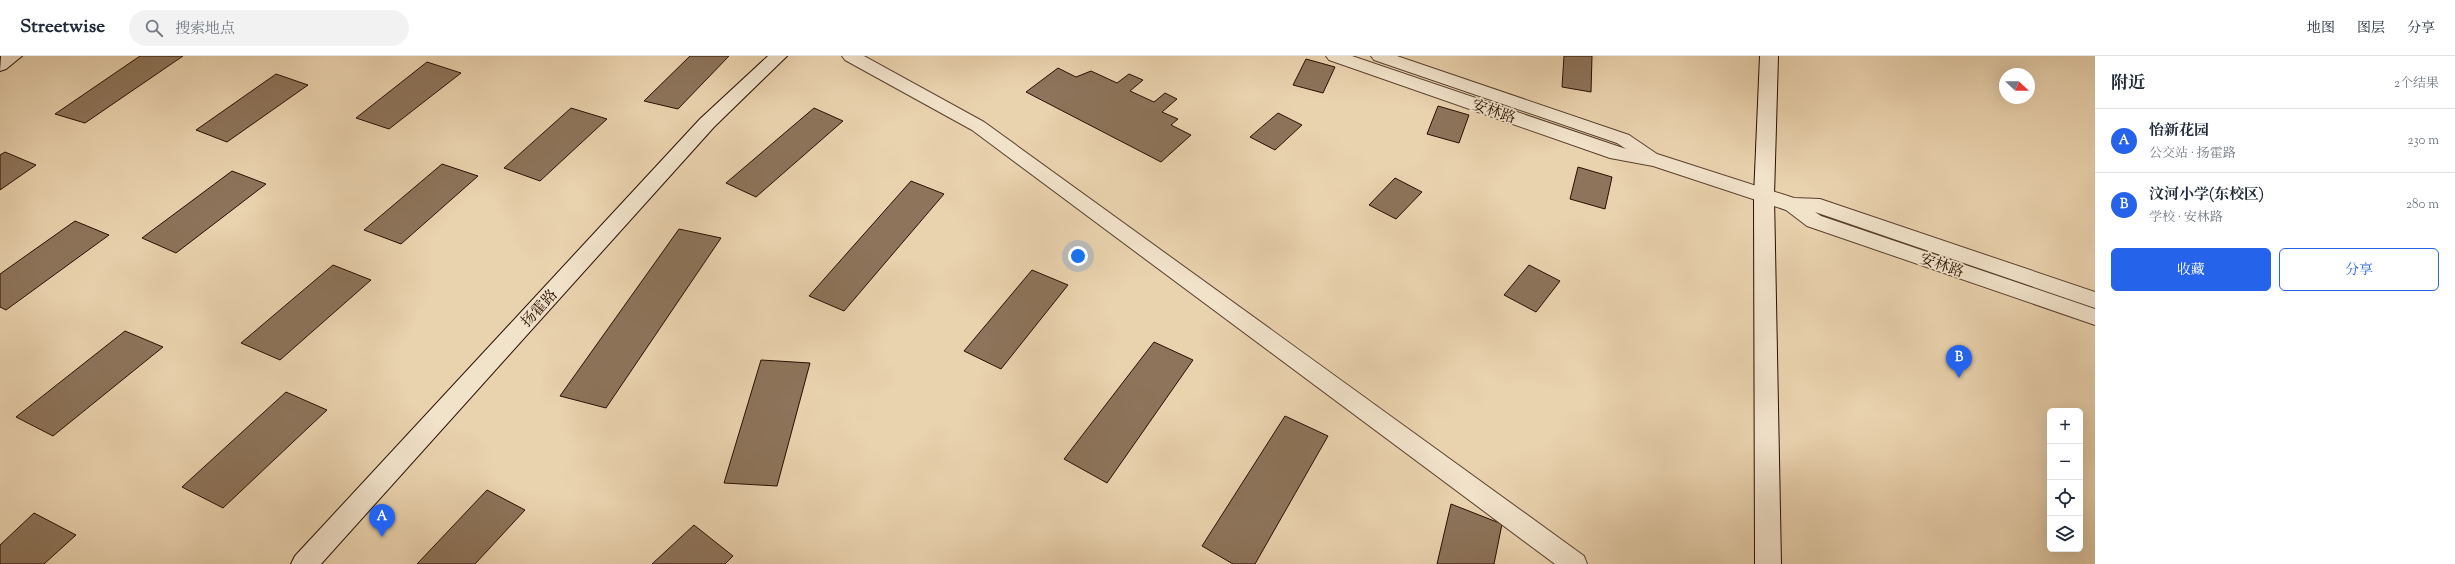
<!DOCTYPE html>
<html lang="zh">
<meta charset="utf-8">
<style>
:root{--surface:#fff;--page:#f2f2f3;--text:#1f2937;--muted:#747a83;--line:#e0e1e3;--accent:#2563eb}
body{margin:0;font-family:"Sorts Mill Goudy","Noto Serif SC",serif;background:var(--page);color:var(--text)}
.controls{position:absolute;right:12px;bottom:12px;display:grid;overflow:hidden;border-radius:6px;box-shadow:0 4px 16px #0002}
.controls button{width:36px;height:36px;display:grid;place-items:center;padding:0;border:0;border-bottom:1px solid var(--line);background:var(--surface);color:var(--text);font:20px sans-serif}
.compass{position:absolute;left:1999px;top:12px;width:36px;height:36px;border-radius:50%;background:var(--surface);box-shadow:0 4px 16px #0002;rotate:112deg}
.you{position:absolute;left:1078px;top:200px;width:14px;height:14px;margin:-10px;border:3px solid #fff;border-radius:50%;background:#1a73e8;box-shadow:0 0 0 6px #1a73e833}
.badge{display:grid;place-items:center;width:26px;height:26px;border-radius:50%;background:var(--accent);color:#fff;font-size:13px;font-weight:700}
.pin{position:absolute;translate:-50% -33px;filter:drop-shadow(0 1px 2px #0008)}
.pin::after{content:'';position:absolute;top:21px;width:14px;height:12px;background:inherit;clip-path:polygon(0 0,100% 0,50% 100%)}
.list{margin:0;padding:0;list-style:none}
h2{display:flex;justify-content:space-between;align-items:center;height:52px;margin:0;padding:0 16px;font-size:17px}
h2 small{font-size:13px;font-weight:400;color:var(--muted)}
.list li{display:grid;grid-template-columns:26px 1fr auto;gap:12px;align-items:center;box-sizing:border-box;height:64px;padding:0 16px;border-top:1px solid var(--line)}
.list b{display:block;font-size:15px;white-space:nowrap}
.list p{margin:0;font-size:13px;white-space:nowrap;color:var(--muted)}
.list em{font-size:13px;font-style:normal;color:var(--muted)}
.actions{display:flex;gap:8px;padding:12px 16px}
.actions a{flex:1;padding:9px 0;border:1px solid var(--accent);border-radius:6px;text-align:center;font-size:14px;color:var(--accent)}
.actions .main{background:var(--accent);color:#fff}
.icon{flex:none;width:22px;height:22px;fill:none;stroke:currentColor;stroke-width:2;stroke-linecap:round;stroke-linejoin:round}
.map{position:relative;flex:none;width:2095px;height:508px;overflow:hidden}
header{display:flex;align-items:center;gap:24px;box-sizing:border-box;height:56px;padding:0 20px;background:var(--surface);border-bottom:1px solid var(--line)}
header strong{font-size:19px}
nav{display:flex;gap:22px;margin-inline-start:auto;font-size:14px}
.search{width:280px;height:36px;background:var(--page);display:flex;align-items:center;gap:10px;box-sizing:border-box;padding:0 14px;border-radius:22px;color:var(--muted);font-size:15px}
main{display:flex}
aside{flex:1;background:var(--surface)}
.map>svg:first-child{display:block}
.building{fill:#8d745a;stroke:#290e00}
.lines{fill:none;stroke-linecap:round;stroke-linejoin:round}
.street-casing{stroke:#593f2c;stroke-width:2}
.secondary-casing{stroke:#290e00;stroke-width:2}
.street{fill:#f1e2ca;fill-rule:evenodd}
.secondary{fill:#f1e2ca;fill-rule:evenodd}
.labels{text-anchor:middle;stroke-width:3.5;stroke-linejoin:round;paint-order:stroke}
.street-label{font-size:15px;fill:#290e00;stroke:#f1e2ca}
</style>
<header>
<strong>Streetwise</strong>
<div class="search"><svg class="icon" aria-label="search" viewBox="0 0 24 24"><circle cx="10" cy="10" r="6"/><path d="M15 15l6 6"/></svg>搜索地点</div>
<nav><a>地图</a><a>图层</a><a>分享</a></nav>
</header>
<main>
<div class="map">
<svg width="2095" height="508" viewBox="0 0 2095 508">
<rect width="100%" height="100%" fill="#e9d2ae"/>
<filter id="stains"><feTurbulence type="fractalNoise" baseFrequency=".005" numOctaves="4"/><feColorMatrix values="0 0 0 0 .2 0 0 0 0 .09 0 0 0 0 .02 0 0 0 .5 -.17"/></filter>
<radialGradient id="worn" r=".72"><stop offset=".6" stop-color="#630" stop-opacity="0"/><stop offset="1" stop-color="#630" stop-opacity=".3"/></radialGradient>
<path class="building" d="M 140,0 L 183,0 L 85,67 L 55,58 Z
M 690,0 L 729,0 L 678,53 L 644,45 Z
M 1564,0 L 1592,0 L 1591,36 L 1562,31 Z
M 1306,3 L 1335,11 L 1323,37 L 1293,29 Z
M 427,6 L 461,17 L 389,73 L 356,62 Z
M 1058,12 L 1076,21 L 1091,15 L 1117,27 L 1129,18 L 1143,24 L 1130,35 L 1154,46 L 1165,37 L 1177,43 L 1162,56 L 1178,63 L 1171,69 L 1191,79 L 1161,106 L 1026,36 Z
M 276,18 L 308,29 L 227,86 L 196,74 Z
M 1438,50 L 1469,59 L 1459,87 L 1427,78 Z
M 571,52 L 607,63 L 540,125 L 504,112 Z
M 814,52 L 843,65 L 756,141 L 726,127 Z
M 1278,57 L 1302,69 L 1275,94 L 1250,81 Z
M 5,96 L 36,109 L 0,134 L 0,99 Z
M 442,108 L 478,120 L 401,188 L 364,174 Z
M 1578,111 L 1612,121 L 1605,153 L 1570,143 Z
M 232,115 L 266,128 L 176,197 L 142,182 Z
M 1395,122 L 1422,136 L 1396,163 L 1369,149 Z
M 911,125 L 944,138 L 844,255 L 809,240 Z
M 75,165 L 109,179 L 6,254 L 0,251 L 0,218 Z
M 679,173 L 721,182 L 606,352 L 560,340 Z
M 333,209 L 371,224 L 280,304 L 241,287 Z
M 1529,209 L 1560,225 L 1536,256 L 1504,239 Z
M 1032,214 L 1068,229 L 1001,313 L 964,295 Z
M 125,275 L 163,291 L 53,380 L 16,361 Z
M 1154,286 L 1193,304 L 1107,427 L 1064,403 Z
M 761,304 L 810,307 L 777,430 L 724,427 Z
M 286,336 L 327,354 L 223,452 L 182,431 Z
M 1285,360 L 1328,380 L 1255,508 L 1233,508 L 1202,490 Z
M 487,434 L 525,454 L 475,508 L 417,508 Z
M 1451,448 L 1502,468 L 1494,508 L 1437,508 Z
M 34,457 L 76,479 L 44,508 L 0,508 L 0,489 Z
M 694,469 L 733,500 L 725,508 L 652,508 Z"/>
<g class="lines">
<g class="street-casing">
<path id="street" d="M 842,0 L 864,0 L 984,66 L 1584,500 L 1587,508 L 1555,508 L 972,74 L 845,4 Z
M 1326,0 L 1352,0 L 1626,93 L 1617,87 L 1374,4 L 1371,0 L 1397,0 L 1629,79 L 1657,98 L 1794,142 L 1820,143 L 2095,236 L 2095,252 L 1815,156 L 1821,160 L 2095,253 L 2095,269 L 1807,170 L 1786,154 L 1653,110 L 1610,102 L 1329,4 Z"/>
</g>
<g class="secondary-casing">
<path id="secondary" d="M 22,0 L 6,13 L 0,15 L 1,0 Z
M 768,0 L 787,0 L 714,71 L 321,508 L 291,508 L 295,500 L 700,63 Z
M 1760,0 L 1778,0 L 1774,140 L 1781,508 L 1755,508 L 1754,140 Z"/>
</g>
<use href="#street" class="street"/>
<use href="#secondary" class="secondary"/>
</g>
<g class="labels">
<g class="street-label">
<text transform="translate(1494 55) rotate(19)" y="5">安林路</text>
<text transform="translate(1942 209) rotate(19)" y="5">安林路</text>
<text transform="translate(539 252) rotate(-47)" y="5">扬霍路</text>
</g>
</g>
<rect width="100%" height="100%" filter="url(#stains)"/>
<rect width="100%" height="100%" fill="url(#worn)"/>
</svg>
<div class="controls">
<button>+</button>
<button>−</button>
<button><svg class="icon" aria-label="locate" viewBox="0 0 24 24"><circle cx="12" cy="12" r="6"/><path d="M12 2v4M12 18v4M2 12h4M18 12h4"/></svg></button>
<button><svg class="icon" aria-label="layers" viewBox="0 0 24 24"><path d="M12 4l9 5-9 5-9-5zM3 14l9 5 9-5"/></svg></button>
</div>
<svg class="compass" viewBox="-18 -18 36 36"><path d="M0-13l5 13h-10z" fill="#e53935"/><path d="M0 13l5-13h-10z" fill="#747a83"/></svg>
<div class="you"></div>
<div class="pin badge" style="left:382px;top:481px">A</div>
<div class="pin badge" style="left:1959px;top:322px">B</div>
</div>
<aside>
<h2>附近<small>2个结果</small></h2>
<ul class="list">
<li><span class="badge">A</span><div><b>怡新花园</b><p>公交站 · 扬霍路</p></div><em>230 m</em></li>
<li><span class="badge">B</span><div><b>汶河小学(东校区)</b><p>学校 · 安林路</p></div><em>280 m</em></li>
</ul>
<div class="actions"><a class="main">收藏</a><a>分享</a></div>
</aside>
</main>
